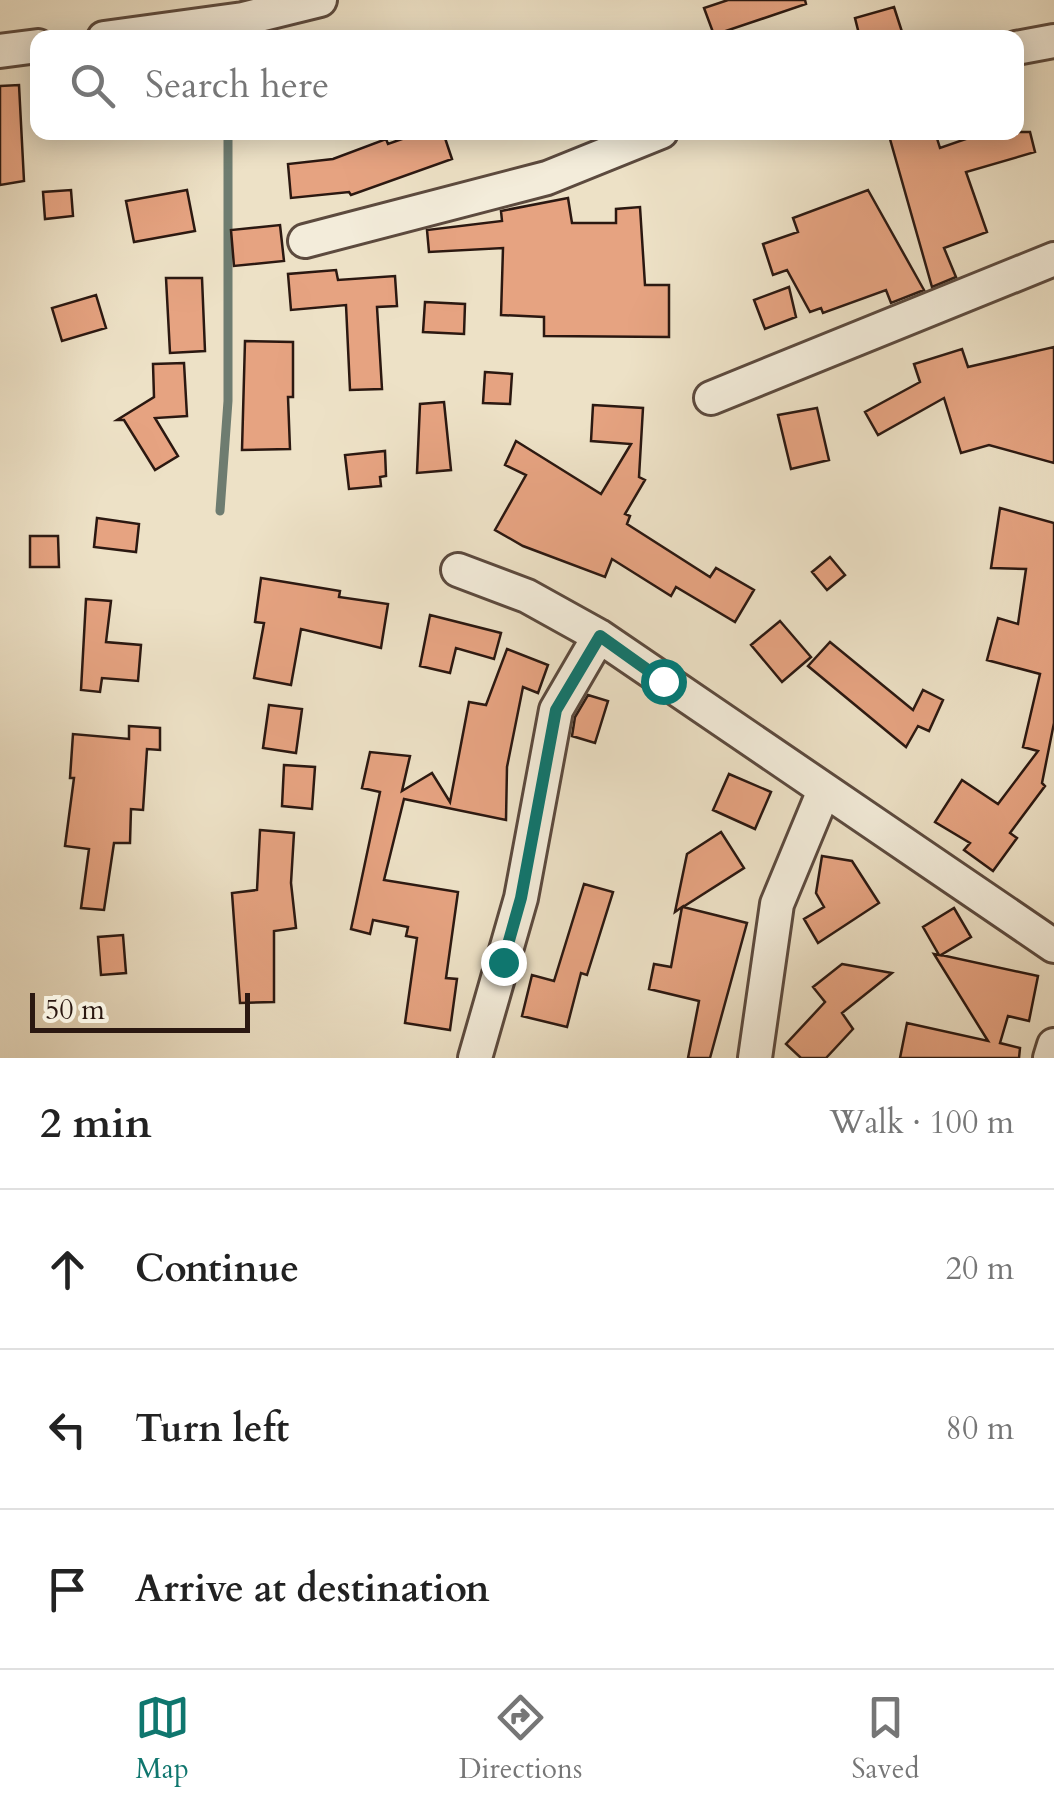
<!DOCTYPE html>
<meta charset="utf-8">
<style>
:root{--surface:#fff;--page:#f6f6f6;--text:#222;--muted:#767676;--line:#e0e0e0;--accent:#0f766e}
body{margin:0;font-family:Cardo,serif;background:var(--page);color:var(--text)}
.scale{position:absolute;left:30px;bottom:25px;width:220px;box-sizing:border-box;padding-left:10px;border:5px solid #2b1811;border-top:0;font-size:28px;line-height:35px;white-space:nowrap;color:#2b1811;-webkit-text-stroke:8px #f3ecda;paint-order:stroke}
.stop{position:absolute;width:30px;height:30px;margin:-22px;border:8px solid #0f766e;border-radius:50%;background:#fff}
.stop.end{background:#0f766e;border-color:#fff;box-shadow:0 2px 10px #0008}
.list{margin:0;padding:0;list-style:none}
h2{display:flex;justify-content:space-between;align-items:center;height:130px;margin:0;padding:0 40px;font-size:42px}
h2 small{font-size:32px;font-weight:400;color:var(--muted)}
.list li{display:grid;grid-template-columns:65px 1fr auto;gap:30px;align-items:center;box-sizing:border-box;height:160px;padding:0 40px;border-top:2px solid var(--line)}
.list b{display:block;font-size:38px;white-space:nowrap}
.list em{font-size:32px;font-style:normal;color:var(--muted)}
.icon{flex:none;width:55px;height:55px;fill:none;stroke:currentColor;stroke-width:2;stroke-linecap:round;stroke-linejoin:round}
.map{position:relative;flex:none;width:1054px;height:1058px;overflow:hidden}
.search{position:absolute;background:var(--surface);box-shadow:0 5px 25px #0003;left:30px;right:30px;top:30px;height:110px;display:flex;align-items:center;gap:25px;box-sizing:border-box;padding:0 35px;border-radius:20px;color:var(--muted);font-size:38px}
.sheet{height:610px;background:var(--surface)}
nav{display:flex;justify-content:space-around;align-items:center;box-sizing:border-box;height:140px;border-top:2px solid var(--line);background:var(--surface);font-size:28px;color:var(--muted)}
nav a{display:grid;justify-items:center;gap:5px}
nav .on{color:var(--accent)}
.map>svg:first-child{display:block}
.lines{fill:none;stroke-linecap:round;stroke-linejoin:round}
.stream{stroke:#6e7c70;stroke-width:9}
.building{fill:#e6a381;stroke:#2b1811;stroke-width:2.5}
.minor-casing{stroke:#5c4a3e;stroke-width:38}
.minor{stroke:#f3ecda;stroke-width:32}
.route{stroke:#0f766e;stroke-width:12}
</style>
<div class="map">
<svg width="1054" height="1058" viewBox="0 0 1054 1058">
<rect width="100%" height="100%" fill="#ede1c6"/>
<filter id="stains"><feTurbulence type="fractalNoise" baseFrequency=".002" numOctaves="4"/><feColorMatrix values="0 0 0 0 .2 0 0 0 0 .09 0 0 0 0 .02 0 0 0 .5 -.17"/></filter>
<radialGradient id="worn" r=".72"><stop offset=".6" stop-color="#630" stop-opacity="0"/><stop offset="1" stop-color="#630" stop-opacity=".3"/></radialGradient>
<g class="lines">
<path class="stream" d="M 220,511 L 228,401 L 228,132"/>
</g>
<path class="building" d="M 728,0 L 805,0 L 806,4 L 714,35 L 704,8 Z
M 894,7 L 904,38 L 860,38 L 855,18 Z
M 19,85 L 24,181 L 0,185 L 0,86 Z
M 422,132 L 443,132 L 452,159 L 351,195 L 349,192 L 291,198 L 288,164 L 333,159 L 386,139 L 388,144 Z
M 888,132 L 935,132 L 940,148 L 986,132 L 1030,132 L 1035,152 L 966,172 L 987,232 L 944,248 L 956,277 L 932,287 Z
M 71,190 L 73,216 L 45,219 L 43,192 Z
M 187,190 L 195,231 L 134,242 L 126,201 Z
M 868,190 L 924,290 L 891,303 L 886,290 L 823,313 L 821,308 L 810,312 L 787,270 L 773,275 L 763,244 L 798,232 L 793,218 Z
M 568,198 L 572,223 L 616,223 L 616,209 L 640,207 L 645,285 L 669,285 L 669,337 L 544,336 L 544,317 L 501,315 L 503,248 L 429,252 L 427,230 L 502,221 L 501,211 Z
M 280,225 L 284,261 L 234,266 L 231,230 Z
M 336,270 L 338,280 L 395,276 L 397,306 L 377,307 L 382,389 L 350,390 L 346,305 L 291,310 L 288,274 Z
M 166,278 L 202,278 L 205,351 L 170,353 Z
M 789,287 L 796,317 L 765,329 L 754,300 Z
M 96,295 L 106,328 L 62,341 L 52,308 Z
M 425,302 L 465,304 L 464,334 L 423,332 Z
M 245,341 L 293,342 L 293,397 L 288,397 L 290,449 L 242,450 Z
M 1054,347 L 1054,463 L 989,445 L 961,453 L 944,398 L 878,435 L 865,412 L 920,382 L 914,364 L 962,349 L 968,367 Z
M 184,363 L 187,416 L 155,418 L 178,456 L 155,470 L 124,420 L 117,420 L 154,397 L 153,364 Z
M 485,372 L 512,374 L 510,404 L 483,403 Z
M 444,402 L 451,470 L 417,473 L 420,404 Z
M 593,405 L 643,408 L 639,477 L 645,480 L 625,514 L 630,516 L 627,524 L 710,577 L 716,568 L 754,590 L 735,622 L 676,587 L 671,596 L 612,559 L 605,577 L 523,546 L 495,530 L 526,475 L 505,465 L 516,441 L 601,494 L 631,444 L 591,441 Z
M 817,408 L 829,460 L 791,469 L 778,415 Z
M 385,451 L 386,476 L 380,477 L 381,486 L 349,489 L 345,455 Z
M 1000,508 L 1054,523 L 1054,723 L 1042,783 L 1045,786 L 1010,833 L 1017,838 L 993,871 L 964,850 L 970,843 L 935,822 L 962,780 L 998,804 L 1038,751 L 1023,747 L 1040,674 L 987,660 L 998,618 L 1018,624 L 1026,569 L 991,568 Z
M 97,518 L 139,524 L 136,552 L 94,547 Z
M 30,536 L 58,536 L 59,567 L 30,567 Z
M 830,557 L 845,575 L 827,590 L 812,572 Z
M 261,578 L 340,591 L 339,597 L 388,604 L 381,648 L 301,629 L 291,685 L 254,678 L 264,623 L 255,622 Z
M 86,599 L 111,601 L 106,642 L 141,645 L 138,681 L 102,678 L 100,692 L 81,690 Z
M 430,615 L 501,633 L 494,659 L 456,648 L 450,673 L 420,666 Z
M 780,621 L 811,657 L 782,682 L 751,645 Z
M 830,642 L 913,710 L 923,690 L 943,700 L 929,731 L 918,726 L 906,747 L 808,666 Z
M 507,649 L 548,665 L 538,693 L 523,687 L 507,767 L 506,820 L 404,799 L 384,880 L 458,892 L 446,978 L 457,979 L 450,1030 L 405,1023 L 417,938 L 406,936 L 408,927 L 373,920 L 370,934 L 351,929 L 380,792 L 362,788 L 370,752 L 410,756 L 402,791 L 432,773 L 450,802 L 469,702 L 486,705 Z
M 588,695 L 608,701 L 595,743 L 572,736 L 575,717 Z
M 269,705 L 302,709 L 296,753 L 263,748 Z
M 129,726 L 160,728 L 160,750 L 147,749 L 143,810 L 131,809 L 130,843 L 114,843 L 104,910 L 81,908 L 89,849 L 65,846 L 74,778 L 70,778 L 73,734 L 129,739 Z
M 284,765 L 315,767 L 312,809 L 282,806 Z
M 729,774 L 771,792 L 755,829 L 713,810 Z
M 260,830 L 294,833 L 291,883 L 296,928 L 274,931 L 274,1002 L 240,1003 L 232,893 L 257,890 Z
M 721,832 L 744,868 L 683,907 L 747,923 L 710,1058 L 688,1058 L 699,1001 L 649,989 L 654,964 L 671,967 L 682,907 L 675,912 L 687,854 Z
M 822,856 L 852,861 L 879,903 L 818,943 L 804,919 L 824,907 L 816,893 Z
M 584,884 L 613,892 L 587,975 L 581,973 L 567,1027 L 522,1016 L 532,975 L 554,981 Z
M 954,908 L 971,937 L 941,955 L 1038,976 L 1029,1021 L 1008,1016 L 1000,1043 L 1020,1048 L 1019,1058 L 900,1058 L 907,1023 L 988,1041 L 934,954 L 939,955 L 923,927 Z
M 123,935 L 126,973 L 101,975 L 98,937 Z
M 842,964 L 892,973 L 842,1013 L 853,1029 L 826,1058 L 801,1058 L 786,1044 L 825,1002 L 813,987 Z"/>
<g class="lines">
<g class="minor-casing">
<path id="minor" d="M 104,38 L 243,19 L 320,0
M 1016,48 L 1054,41
M 0,51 L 38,46
M 305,241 L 547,178 L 661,132
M 711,398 L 1054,259
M 458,570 L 527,596 L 599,636 L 1054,946
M 475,1058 L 521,898 L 556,710 L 599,636
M 755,1058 L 777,904 L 823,793
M 1050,1058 L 1054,1045"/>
</g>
<use href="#minor" class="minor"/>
</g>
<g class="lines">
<path class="route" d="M 503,962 L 521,898 L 556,710 L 600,636 L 663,681"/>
</g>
<rect width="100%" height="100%" filter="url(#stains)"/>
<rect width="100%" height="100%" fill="url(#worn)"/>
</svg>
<div class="scale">50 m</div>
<div class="stop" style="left:663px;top:681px"></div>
<div class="stop end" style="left:503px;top:962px"></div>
<div class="search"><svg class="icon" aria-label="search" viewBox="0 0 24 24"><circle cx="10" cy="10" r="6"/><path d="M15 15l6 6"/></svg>Search here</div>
</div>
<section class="sheet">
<h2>2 min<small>Walk · 100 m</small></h2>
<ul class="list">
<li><svg class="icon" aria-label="ahead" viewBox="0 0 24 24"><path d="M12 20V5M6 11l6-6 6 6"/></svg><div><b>Continue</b></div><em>20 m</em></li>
<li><svg class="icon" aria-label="left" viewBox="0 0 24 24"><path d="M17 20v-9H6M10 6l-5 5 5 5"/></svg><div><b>Turn left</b></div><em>80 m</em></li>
<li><svg class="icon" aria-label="arrive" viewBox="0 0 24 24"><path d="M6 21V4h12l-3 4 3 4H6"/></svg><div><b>Arrive at destination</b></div></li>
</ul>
</section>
<nav>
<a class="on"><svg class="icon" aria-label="map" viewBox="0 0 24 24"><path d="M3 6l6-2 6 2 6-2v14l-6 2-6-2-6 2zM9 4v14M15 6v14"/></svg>Map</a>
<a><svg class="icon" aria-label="directions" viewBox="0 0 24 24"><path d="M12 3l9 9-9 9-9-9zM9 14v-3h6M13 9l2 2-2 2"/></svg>Directions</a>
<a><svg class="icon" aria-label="saved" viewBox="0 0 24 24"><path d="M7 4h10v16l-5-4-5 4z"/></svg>Saved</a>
</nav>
